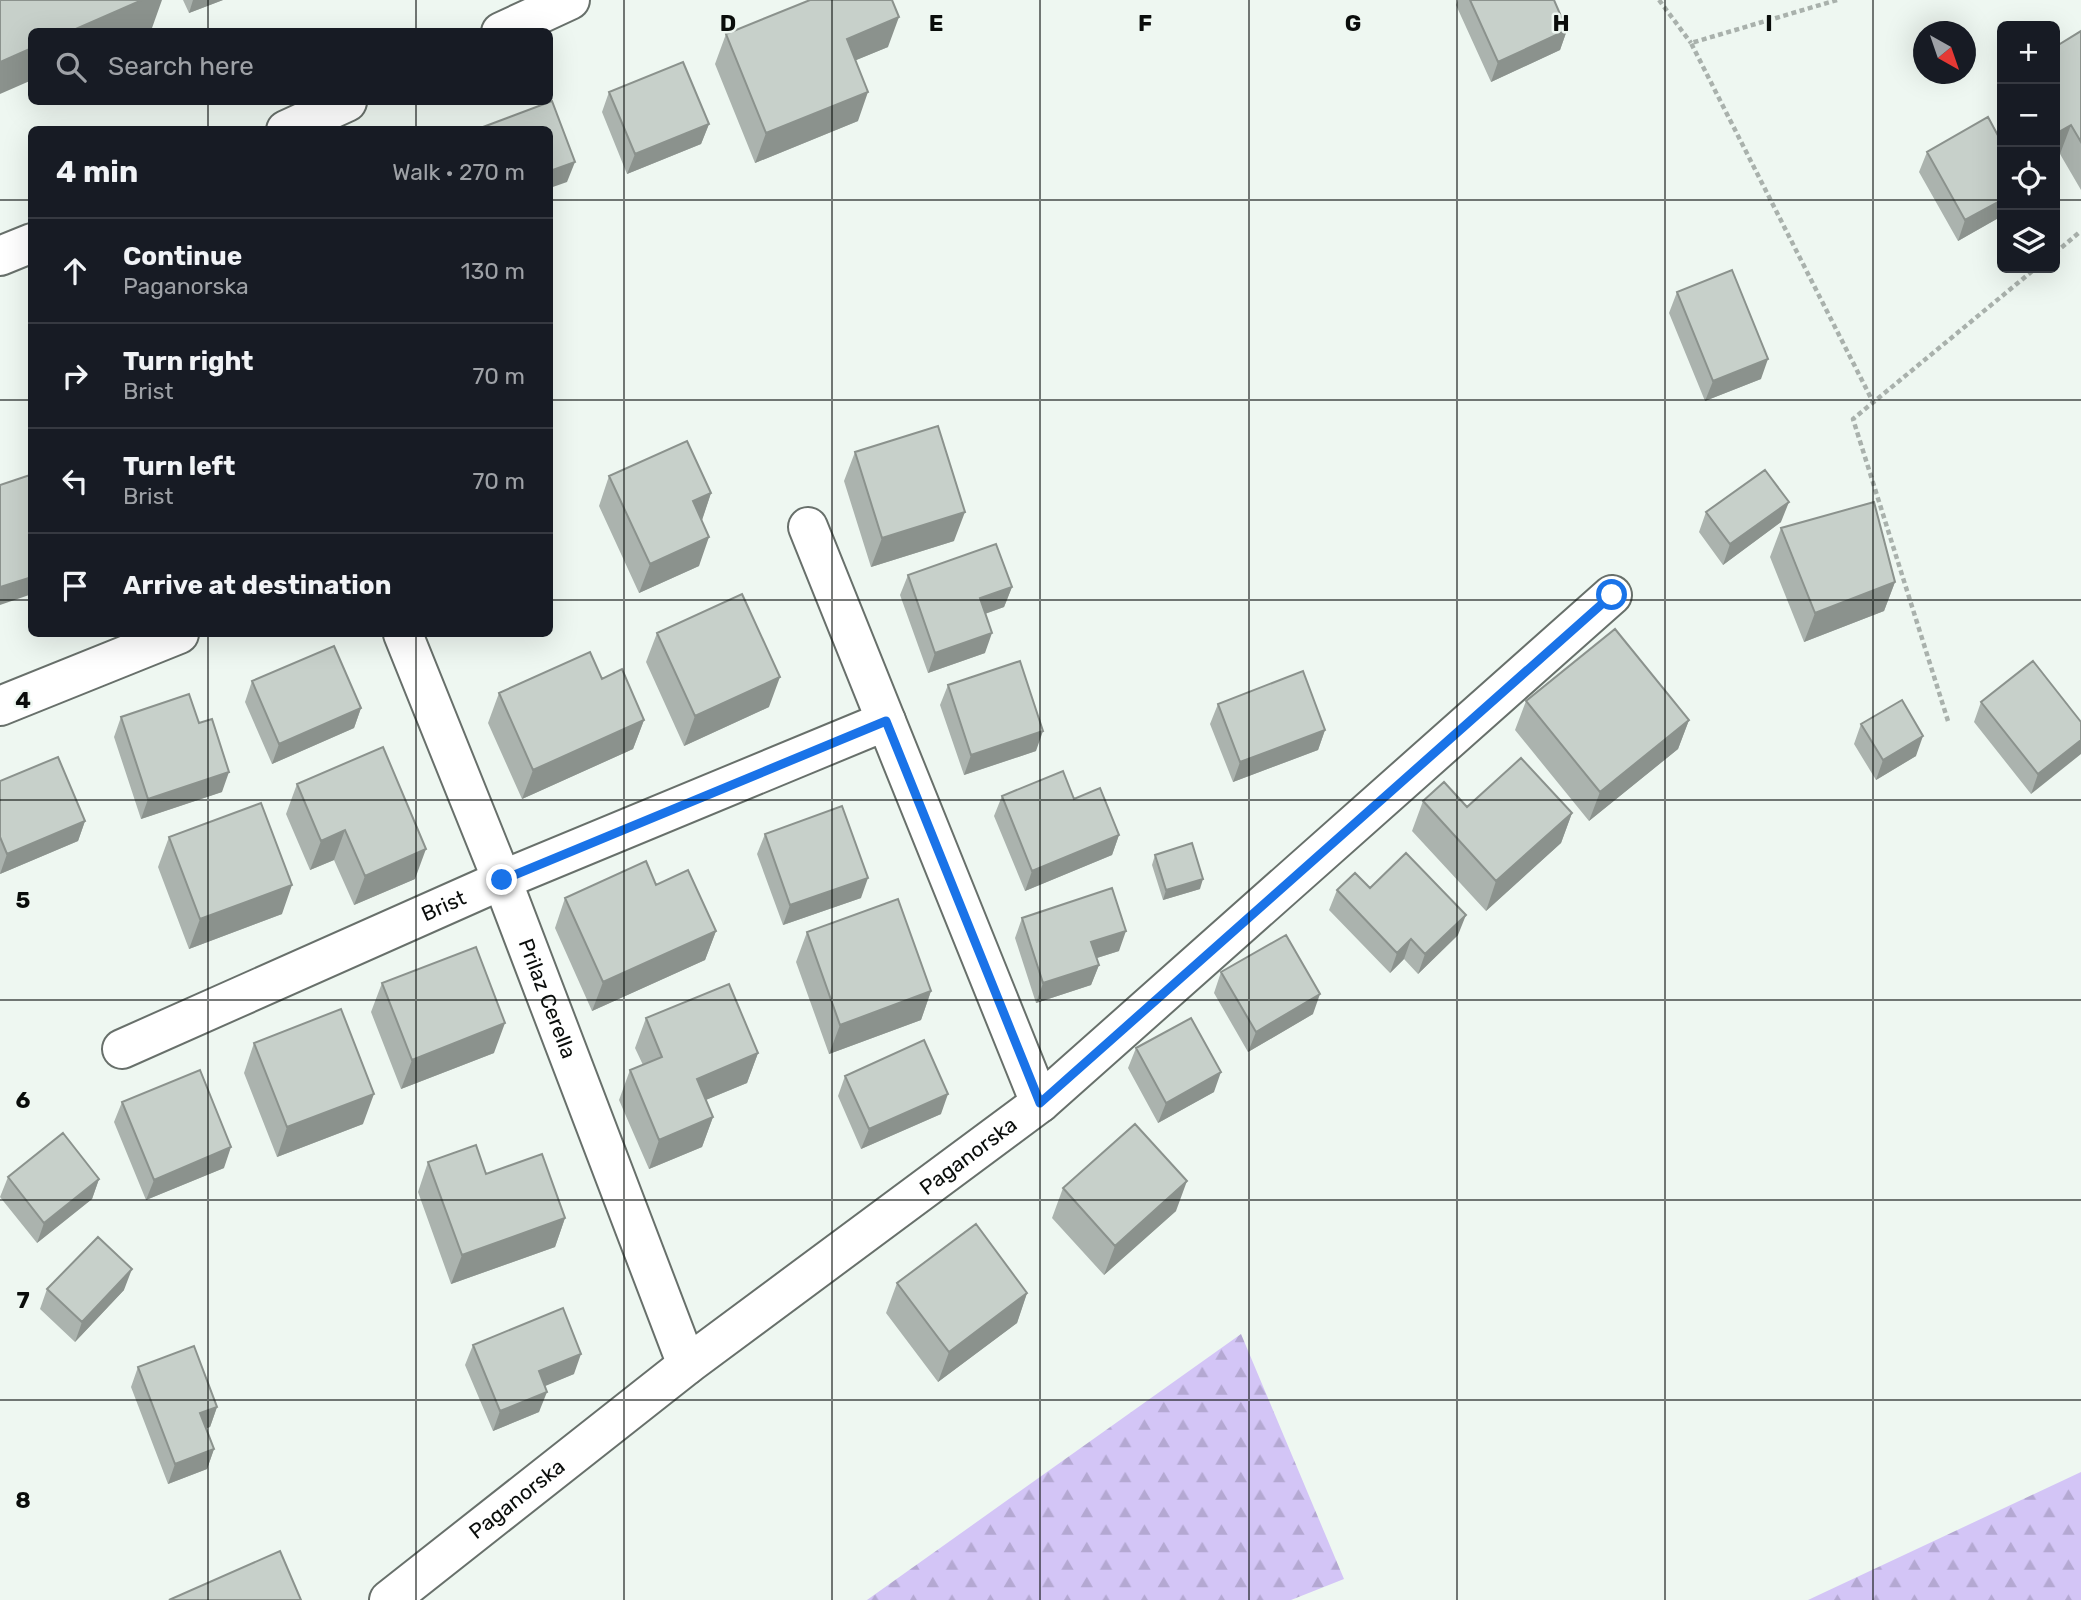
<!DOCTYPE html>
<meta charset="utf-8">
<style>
:root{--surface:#171b24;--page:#20242c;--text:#f1f3f6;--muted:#9ea1a6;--line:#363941}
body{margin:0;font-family:Rubik,sans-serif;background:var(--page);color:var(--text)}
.controls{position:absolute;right:21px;top:21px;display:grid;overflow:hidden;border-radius:10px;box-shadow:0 7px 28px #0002}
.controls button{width:63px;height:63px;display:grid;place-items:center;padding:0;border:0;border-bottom:2px solid var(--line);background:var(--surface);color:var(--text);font:35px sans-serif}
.compass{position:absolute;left:1913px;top:21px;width:63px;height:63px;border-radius:50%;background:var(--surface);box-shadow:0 7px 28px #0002;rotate:140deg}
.stop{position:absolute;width:21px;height:21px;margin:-16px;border:5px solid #1a73e8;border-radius:50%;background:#fff}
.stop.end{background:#1a73e8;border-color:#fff;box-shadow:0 2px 7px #0008}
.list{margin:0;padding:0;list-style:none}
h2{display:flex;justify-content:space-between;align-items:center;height:91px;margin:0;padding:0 28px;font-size:30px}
h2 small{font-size:23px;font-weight:400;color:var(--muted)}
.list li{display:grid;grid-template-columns:46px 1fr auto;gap:21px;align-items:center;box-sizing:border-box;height:105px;padding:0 28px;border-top:2px solid var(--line)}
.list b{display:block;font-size:26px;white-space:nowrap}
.list p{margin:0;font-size:23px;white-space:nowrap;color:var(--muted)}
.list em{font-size:23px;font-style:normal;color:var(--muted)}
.icon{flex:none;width:38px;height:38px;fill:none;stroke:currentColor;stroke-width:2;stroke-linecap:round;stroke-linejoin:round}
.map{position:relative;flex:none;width:2081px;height:1600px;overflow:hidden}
.search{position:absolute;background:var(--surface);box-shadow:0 7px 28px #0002;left:28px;top:28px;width:525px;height:77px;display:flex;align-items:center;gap:18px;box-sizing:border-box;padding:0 24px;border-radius:10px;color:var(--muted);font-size:26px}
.panel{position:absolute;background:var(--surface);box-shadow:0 7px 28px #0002;left:28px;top:126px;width:525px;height:511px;border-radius:10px}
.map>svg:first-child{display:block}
.forest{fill:url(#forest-firs)}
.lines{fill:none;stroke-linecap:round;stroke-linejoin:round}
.minor-casing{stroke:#68706b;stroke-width:42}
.secondary-casing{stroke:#68706b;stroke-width:42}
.path{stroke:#a9b1ac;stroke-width:4.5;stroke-dasharray:5 3.5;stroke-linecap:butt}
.minor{stroke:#fff;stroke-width:38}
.secondary{stroke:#fff;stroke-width:38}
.wall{fill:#abb3ae}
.shaded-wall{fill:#8b928d}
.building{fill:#c7d0ca;stroke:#8b928d;stroke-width:2}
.route{stroke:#1a73e8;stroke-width:9}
.grid{fill:none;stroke:#0a0d0b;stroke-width:2;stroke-opacity:0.55}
.labels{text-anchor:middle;stroke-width:5;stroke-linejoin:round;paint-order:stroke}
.street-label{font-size:21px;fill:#0a0d0b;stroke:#eef7f1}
.grid-label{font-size:23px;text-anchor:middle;font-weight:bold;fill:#0a0d0b;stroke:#eef7f1;stroke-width:5;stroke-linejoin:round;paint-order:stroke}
</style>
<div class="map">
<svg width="2081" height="1600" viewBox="0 0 2081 1600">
<defs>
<pattern id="forest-firs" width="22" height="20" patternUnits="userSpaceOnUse" patternTransform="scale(1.75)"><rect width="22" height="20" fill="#d3c5f6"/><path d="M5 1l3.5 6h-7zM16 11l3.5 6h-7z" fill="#b4a8d2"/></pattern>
</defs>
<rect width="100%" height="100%" fill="#eef7f1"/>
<path class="forest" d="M 1241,1334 L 1344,1579 L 1291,1600 L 867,1600 Z
M 2081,1472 L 2081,1600 L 1808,1600 Z"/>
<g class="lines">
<g class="minor-casing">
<g id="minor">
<path d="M 808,527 L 886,721"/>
<path id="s1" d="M 403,634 L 502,880 L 687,1365"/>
<path d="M 0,706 L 179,634"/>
<path id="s2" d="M 122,1049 L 502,880 L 886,721 L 1040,1103"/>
<path id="s3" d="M 389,1600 L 687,1365 L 1040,1103 L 1612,595"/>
</g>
</g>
<g class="secondary-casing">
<path id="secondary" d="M 501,32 L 570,0
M 286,130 L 347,102
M 0,256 L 32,243"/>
</g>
<path class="path" d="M 1659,0 L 1691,43
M 1837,0 L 1691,43 L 1873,402
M 2055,253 L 2081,231
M 1948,721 L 1853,419 L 2036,268"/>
<use href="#minor" class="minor"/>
<use href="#secondary" class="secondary"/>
</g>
<path class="wall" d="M 183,0 L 223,0 L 189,13 Z
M 1458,0 L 1554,0 L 1567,30 L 1560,50 L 1491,82 L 1456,5 Z
M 2081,31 L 2081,190 L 2060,154 L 2055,157 L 2055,47 Z
M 726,34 L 888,47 L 856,60 L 858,121 L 755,163 L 715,64 Z
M 609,92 L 709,124 L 701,144 L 627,174 L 602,112 Z
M 2002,143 L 2002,216 L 1958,241 L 1919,172 L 1927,152 Z
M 1677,292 L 1761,379 L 1705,401 L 1669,313 Z
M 855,452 L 954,541 L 871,567 L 844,481 Z
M 609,476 L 711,493 L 702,520 L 699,566 L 639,593 L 599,506 Z
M 1706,512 L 1781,522 L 1723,565 L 1699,532 Z
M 1781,528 L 1895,582 L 1884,611 L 1804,642 L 1770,557 Z
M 908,575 L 1012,587 L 1004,607 L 985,614 L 985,653 L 928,673 L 900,595 Z
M 657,633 L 769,707 L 684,746 L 646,662 Z
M 252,681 L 361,708 L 354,728 L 272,764 L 245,702 Z
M 948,685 L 1036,751 L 964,775 L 940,705 Z
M 499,693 L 644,720 L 633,749 L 522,799 L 488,723 Z
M 1526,701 L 1689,720 L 1678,749 L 1589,821 L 1515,730 Z
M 1981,702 L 2081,722 L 2031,794 L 1974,722 Z
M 1218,704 L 1325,730 L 1318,750 L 1233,782 L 1210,724 Z
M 121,717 L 222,792 L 141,819 L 114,737 Z
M 1861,724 L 1916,756 L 1876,780 L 1854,744 Z
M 0,781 L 85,821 L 78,841 L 0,874 Z
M 297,784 L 415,879 L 354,905 L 334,860 L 310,870 L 286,814 Z
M 1002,796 L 1074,799 L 1119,835 L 1112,855 L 1025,891 L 994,816 Z
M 1423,801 L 1467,807 L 1572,813 L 1561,843 L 1486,911 L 1412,831 Z
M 765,834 L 861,898 L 783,925 L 757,854 Z
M 169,837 L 282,914 L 189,949 L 158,867 Z
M 1155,855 L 1200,889 L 1163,900 L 1152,865 Z
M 656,885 L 716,931 L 705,960 L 592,1011 L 555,928 L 565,898 Z
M 1370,888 L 1458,935 L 1418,974 L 1404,959 L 1390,973 L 1329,910 L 1337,890 Z
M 1022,918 L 1119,951 L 1097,958 L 1099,965 L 1091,985 L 1036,1003 L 1015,938 Z
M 807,932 L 931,991 L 921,1020 L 829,1054 L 796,962 Z
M 1221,972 L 1313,1014 L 1248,1052 L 1214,993 Z
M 382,983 L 494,1053 L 401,1089 L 371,1012 Z
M 646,1018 L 758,1053 L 747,1083 L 706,1100 L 713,1117 L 702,1147 L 649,1169 L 619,1100 L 630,1070 L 643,1065 L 635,1048 Z
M 254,1043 L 363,1124 L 277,1157 L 244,1073 Z
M 1136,1048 L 1214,1092 L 1158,1123 L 1128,1068 Z
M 845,1076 L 941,1114 L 861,1149 L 838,1096 Z
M 122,1102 L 224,1168 L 146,1200 L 114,1122 Z
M 428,1162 L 565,1218 L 555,1247 L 451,1284 L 418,1192 Z
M 8,1177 L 99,1179 L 92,1199 L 37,1243 L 0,1197 Z
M 1063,1188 L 1176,1211 L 1104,1275 L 1052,1218 Z
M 897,1283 L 1027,1293 L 1017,1323 L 938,1382 L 886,1313 Z
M 47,1289 L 124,1290 L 75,1342 L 40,1309 Z
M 473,1345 L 574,1374 L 544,1386 L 539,1412 L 493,1431 L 465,1365 Z
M 138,1367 L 217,1407 L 210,1427 L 206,1428 L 214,1449 L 207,1469 L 168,1484 L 131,1387 Z"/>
<path class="shaded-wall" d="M 142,0 L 162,0 L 152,28 L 143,32 L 69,32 Z
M 193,0 L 223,0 L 189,13 Z
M 899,17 L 888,47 L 837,68 L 847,39 Z
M 1567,30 L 1560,50 L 1491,82 L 1498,62 Z
M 32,48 L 32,80 L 0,94 L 0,62 Z
M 868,92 L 858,121 L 755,163 L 766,133 Z
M 709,124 L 701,144 L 627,174 L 635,154 Z
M 2071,125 L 2060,154 L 2055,157 L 2055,134 Z
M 575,162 L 567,182 L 550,188 L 550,171 Z
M 2002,200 L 2002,216 L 1958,241 L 1965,220 Z
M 1768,359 L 1761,379 L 1705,401 L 1713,381 Z
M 711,493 L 701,523 L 693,501 Z
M 1789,502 L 1781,522 L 1723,565 L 1730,544 Z
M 965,512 L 954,541 L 871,567 L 882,538 Z
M 709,537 L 699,566 L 639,593 L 650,564 Z
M 32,577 L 32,594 L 0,605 L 0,587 Z
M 1895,582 L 1884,611 L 1804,642 L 1815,613 Z
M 1012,587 L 1004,607 L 973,618 L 980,598 Z
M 992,633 L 985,653 L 928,673 L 935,653 Z
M 780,677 L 769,707 L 684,746 L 695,716 Z
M 361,708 L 354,728 L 272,764 L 279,744 Z
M 644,720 L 633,749 L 522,799 L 533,770 Z
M 1689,720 L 1678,749 L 1589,821 L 1600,792 Z
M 1325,730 L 1318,750 L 1233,782 L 1240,762 Z
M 1043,731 L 1036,751 L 964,775 L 971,755 Z
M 1923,736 L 1916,756 L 1876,780 L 1883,760 Z
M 2081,740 L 2081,754 L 2031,794 L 2038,774 Z
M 229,772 L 222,792 L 141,819 L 148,799 Z
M 1572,813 L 1561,843 L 1486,911 L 1496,881 Z
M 85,821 L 78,841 L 0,874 L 7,854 Z
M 345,830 L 334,860 L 310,870 L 321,841 Z
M 1119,835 L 1112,855 L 1025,891 L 1032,871 Z
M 426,849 L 415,879 L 354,905 L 365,876 Z
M 868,878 L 861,898 L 783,925 L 790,905 Z
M 1203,879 L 1200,889 L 1163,900 L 1166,890 Z
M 292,885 L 282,914 L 189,949 L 200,919 Z
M 1466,915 L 1458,935 L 1418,974 L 1425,954 Z
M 716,931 L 705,960 L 592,1011 L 603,982 Z
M 1126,931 L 1119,951 L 1084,962 L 1091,942 Z
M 1411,939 L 1404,959 L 1390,973 L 1397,953 Z
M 1099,965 L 1091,985 L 1036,1003 L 1043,983 Z
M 931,991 L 921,1020 L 829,1054 L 840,1025 Z
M 1320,994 L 1313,1014 L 1248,1052 L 1256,1032 Z
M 505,1023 L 494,1053 L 401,1089 L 412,1060 Z
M 758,1053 L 747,1083 L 686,1108 L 697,1079 Z
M 1221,1072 L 1214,1092 L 1158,1123 L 1166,1103 Z
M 374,1094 L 363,1124 L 277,1157 L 287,1127 Z
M 948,1094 L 941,1114 L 861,1149 L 869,1129 Z
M 713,1117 L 702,1147 L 649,1169 L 659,1140 Z
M 231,1147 L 224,1168 L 146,1200 L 154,1180 Z
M 99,1179 L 92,1199 L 37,1243 L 44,1223 Z
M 1187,1181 L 1176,1211 L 1104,1275 L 1115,1246 Z
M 565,1218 L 555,1247 L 451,1284 L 462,1255 Z
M 132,1269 L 124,1290 L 75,1342 L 82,1322 Z
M 1027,1293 L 1017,1323 L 938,1382 L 949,1352 Z
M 581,1354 L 574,1374 L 531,1392 L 539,1371 Z
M 547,1392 L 539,1412 L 493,1431 L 500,1411 Z
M 217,1407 L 210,1427 L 193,1433 L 200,1413 Z
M 214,1449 L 207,1469 L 168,1484 L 175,1464 Z"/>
<path class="building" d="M 0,0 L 142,0 L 69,32 L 32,32 L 32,48 L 0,62 Z
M 810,0 L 892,0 L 899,17 L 847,39 L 868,92 L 766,133 L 726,34 Z
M 1470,0 L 1554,0 L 1567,30 L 1498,62 Z
M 2081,31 L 2081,142 L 2071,125 L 2055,134 L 2055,47 Z
M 683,62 L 709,124 L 635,154 L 609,92 Z
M 552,101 L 575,162 L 550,171 L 550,130 L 475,130 Z
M 1988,117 L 2002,143 L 2002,200 L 1965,220 L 1927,152 Z
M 1732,270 L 1768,359 L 1713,381 L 1677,292 Z
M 938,426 L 965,512 L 882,538 L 855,452 Z
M 687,441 L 711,493 L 693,501 L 709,537 L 650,564 L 609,476 Z
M 1765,470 L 1789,502 L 1730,544 L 1706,512 Z
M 30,475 L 32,479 L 32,577 L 0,587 L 0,485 Z
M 1874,502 L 1895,582 L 1815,613 L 1781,528 Z
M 996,544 L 1012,587 L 980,598 L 992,633 L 935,653 L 908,575 Z
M 742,594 L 780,677 L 695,716 L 657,633 Z
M 1615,629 L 1689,720 L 1600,792 L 1526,701 Z
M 334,646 L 361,708 L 279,744 L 252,681 Z
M 590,652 L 602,679 L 622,669 L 644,720 L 533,770 L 499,693 Z
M 1020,661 L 1043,731 L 971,755 L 948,685 Z
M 2033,661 L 2081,722 L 2081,740 L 2038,774 L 1981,702 Z
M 1303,671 L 1325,730 L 1240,762 L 1218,704 Z
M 189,694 L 199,723 L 212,719 L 229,772 L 148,799 L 121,717 Z
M 1902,700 L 1923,736 L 1883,760 L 1861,724 Z
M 383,747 L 426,849 L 365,876 L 345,830 L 321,841 L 297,784 Z
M 58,757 L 85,821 L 7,854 L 0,837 L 0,781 Z
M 1521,758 L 1572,813 L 1496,881 L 1423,801 L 1444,782 L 1467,807 Z
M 1063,771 L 1074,799 L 1100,788 L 1119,835 L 1032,871 L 1002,796 Z
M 261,803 L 292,885 L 200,919 L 169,837 Z
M 842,806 L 868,878 L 790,905 L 765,834 Z
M 1192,843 L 1203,879 L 1166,890 L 1155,855 Z
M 1406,853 L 1466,915 L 1425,954 L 1411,939 L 1397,953 L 1337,890 L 1355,873 L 1370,888 Z
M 646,861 L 656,885 L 688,870 L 716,931 L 603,982 L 565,898 Z
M 1112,888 L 1126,931 L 1091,942 L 1099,965 L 1043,983 L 1022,918 Z
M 898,899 L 931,991 L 840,1025 L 807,932 Z
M 1286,935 L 1320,994 L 1256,1032 L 1221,972 Z
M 476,947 L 505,1023 L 412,1060 L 382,983 Z
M 729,984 L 758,1053 L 697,1079 L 713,1117 L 659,1140 L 630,1070 L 662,1057 L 646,1018 Z
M 341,1009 L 374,1094 L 287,1127 L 254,1043 Z
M 1191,1018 L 1221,1072 L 1166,1103 L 1136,1048 Z
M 924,1040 L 948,1094 L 869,1129 L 845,1076 Z
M 200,1070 L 231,1147 L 154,1180 L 122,1102 Z
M 1135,1124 L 1187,1181 L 1115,1246 L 1063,1188 Z
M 63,1133 L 99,1179 L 44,1223 L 8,1177 Z
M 476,1145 L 486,1174 L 542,1154 L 565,1218 L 462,1255 L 428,1162 Z
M 976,1224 L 1027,1293 L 949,1352 L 897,1283 Z
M 98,1237 L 132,1269 L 82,1322 L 47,1289 Z
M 563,1308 L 581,1354 L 539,1371 L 547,1392 L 500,1411 L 473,1345 Z
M 194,1346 L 217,1407 L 200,1413 L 214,1449 L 175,1464 L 138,1367 Z
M 280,1551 L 301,1600 L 169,1600 Z"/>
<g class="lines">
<path class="route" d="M 502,880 L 886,721 L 1040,1103 L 1612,595"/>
</g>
<path class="grid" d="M 208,0 L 208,32M 416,0 L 416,32M 624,0 L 624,1600M 832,0 L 832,1600M 1040,0 L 1040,1600M 1249,0 L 1249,1600M 1457,0 L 1457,1600M 1665,0 L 1665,1600M 1873,0 L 1873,1600M 208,102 L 208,130M 416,102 L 416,130M 0,200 L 32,200M 550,200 L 2002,200M 2055,200 L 2081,200M 0,400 L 32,400M 550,400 L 2081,400M 0,600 L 32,600M 550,600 L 2081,600M 208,634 L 208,1600M 416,634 L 416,1600M 0,800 L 2081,800M 0,1000 L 2081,1000M 0,1200 L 2081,1200M 0,1400 L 2081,1400"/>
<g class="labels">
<g class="street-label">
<text dy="7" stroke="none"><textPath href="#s2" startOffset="352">Brist</textPath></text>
<text dy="7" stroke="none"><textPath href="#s1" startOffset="392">Prilaz Cerella</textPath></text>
<text dy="7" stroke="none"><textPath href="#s3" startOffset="730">Paganorska</textPath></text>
<text dy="7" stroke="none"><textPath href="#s3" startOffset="163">Paganorska</textPath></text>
</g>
</g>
<g class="grid-label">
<text x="728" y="31">D</text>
<text x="936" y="31">E</text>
<text x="1145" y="31">F</text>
<text x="1353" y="31">G</text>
<text x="1561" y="31">H</text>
<text x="1769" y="31">I</text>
<text x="23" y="708">4</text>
<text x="23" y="908">5</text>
<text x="23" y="1108">6</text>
<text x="23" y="1308">7</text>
<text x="23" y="1508">8</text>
</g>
</svg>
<div class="controls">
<button>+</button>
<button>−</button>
<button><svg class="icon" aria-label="locate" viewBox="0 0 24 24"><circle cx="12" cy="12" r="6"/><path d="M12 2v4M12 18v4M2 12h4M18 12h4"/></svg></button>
<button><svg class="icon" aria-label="layers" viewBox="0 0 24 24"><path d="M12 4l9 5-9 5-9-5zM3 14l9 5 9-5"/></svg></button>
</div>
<svg class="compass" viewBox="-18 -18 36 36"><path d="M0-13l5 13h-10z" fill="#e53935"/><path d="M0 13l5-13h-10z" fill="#9ea1a6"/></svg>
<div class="stop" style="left:1612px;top:595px"></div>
<div class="stop end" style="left:502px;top:880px"></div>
<div class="search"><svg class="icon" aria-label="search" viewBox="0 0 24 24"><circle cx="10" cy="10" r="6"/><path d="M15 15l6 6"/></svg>Search here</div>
<section class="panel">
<h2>4 min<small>Walk · 270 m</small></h2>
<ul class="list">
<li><svg class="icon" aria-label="ahead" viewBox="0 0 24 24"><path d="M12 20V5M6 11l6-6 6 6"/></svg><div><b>Continue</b><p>Paganorska</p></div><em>130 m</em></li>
<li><svg class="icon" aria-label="right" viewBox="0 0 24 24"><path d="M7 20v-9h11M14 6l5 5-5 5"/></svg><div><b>Turn right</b><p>Brist</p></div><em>70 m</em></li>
<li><svg class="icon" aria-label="left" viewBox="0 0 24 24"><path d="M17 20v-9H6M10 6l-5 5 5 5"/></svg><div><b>Turn left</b><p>Brist</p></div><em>70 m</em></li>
<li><svg class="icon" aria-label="arrive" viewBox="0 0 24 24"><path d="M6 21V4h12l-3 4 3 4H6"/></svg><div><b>Arrive at destination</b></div></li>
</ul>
</section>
</div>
